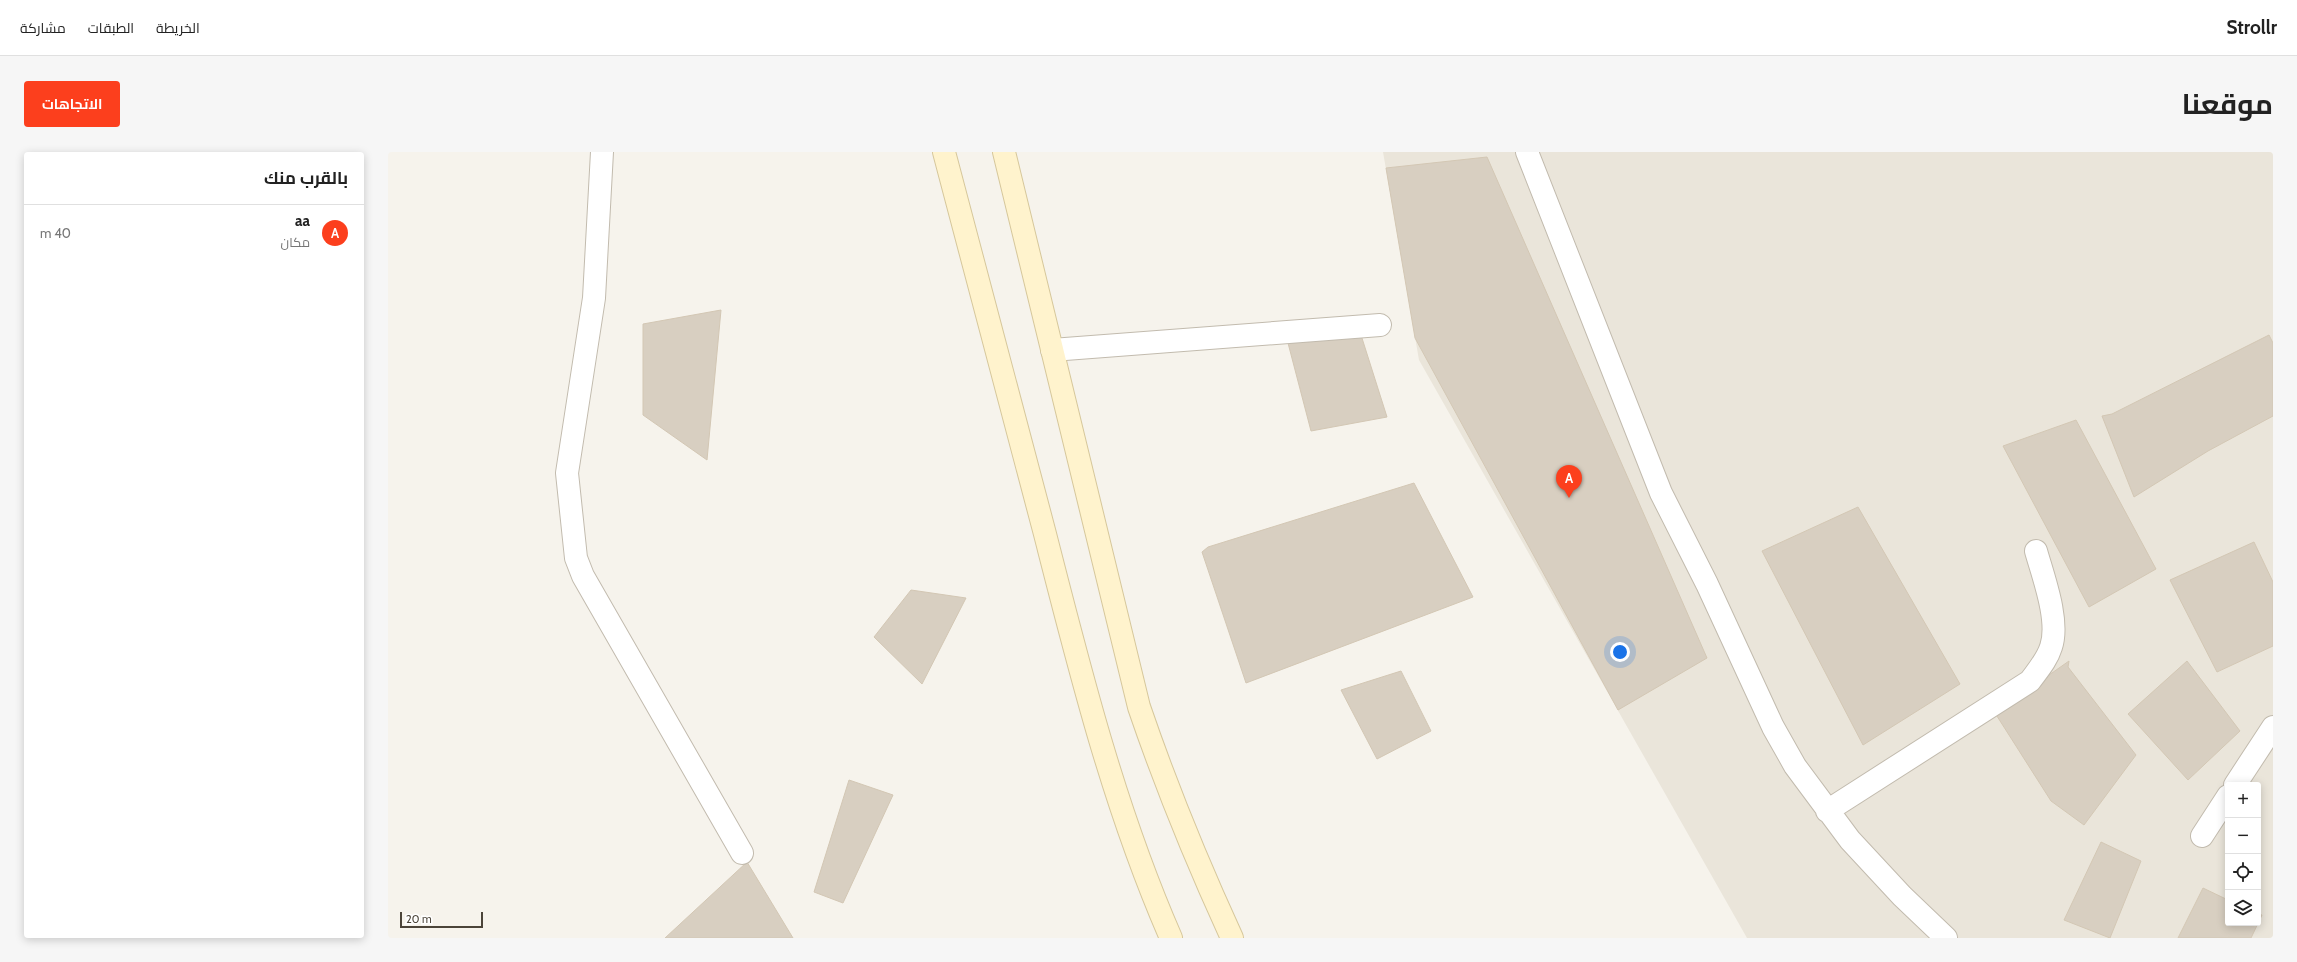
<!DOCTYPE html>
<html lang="ar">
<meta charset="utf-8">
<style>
:root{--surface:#fff;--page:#f6f6f6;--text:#222;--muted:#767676;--line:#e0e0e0;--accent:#fc3f1d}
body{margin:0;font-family:Cabin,Cairo,sans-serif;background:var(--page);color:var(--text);direction:rtl}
.controls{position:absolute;right:12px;bottom:12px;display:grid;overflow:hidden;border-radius:4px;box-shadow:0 2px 10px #0003}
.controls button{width:36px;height:36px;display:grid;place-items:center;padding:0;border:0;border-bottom:1px solid var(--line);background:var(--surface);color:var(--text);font:20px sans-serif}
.scale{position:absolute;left:12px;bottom:10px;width:83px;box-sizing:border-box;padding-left:4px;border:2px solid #4b4439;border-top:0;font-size:11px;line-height:14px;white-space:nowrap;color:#4b4439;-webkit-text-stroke:3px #fff;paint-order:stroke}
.you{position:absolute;left:1232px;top:500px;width:14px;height:14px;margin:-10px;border:3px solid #fff;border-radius:50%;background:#1a73e8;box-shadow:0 0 0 6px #1a73e833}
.badge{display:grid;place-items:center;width:26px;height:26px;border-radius:50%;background:var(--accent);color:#fff;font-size:13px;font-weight:700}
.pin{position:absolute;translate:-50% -33px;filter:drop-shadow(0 1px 2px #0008)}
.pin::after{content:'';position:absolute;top:21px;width:14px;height:12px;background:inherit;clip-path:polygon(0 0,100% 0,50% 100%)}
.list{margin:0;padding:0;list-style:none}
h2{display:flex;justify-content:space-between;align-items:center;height:52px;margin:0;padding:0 16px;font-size:17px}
h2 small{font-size:13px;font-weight:400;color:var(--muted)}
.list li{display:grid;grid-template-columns:26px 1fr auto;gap:12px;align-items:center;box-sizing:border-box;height:56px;padding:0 16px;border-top:1px solid var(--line)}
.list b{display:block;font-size:15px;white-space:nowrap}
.list p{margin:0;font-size:13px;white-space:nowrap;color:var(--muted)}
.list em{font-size:13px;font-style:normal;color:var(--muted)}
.icon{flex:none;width:22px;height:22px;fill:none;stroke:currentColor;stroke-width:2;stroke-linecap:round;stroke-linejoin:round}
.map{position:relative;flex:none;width:1885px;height:786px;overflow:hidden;direction:ltr;border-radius:4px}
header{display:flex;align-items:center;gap:24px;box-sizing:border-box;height:56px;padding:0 20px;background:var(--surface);border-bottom:1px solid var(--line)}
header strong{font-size:19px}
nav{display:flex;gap:22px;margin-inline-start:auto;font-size:14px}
.intro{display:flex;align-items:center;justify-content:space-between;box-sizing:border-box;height:96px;padding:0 24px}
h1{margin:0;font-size:28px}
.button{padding:10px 18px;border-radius:4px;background:var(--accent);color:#fff;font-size:14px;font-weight:700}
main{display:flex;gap:24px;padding:0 24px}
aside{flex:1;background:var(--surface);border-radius:4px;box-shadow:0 2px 10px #0003}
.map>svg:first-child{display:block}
.residential{fill:#eae5da;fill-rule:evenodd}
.building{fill:#d8cfc1;stroke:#d3c7b4}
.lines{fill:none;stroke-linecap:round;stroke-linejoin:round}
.minor-casing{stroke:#c2bbae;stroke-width:24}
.secondary-casing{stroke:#d6c79b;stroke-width:24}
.minor{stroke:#fff;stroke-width:22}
.secondary{stroke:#fff3cd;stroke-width:22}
</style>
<header>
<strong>Strollr</strong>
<nav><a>الخريطة</a><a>الطبقات</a><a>مشاركة</a></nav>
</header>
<div class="intro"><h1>موقعنا</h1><a class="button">الاتجاهات</a></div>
<main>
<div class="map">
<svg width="1885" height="786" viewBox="0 0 1885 786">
<rect width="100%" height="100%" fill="#f6f3ec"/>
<path class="residential" d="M 995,0 L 1885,0 L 1885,786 L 1359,786 L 1031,208 ZM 1840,633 L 1870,633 L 1870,771 L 1840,771 Z"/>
<path class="building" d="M 1099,5 L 1319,506 L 1230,558 L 1027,186 L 998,16 Z
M 333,158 L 319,308 L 255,263 L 255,172 Z
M 973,183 L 999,265 L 923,279 L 900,191 Z
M 1881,183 L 1885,191 L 1885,264 L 1820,299 L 1746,345 L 1714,264 L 1724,262 Z
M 1688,268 L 1768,417 L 1701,455 L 1615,294 Z
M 1026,331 L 1085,445 L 858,531 L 814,400 L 820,395 Z
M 1470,355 L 1572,532 L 1475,593 L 1374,399 Z
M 1866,390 L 1885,430 L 1885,494 L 1829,520 L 1782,428 Z
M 523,438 L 578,446 L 534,532 L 486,485 Z
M 1681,509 L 1680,515 L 1748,603 L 1696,673 L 1663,649 L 1607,561 Z
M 1799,509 L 1852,579 L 1800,628 L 1740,562 Z
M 1013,519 L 1043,579 L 989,607 L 953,538 Z
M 461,628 L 505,643 L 455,751 L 426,740 Z
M 1713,690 L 1753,709 L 1722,786 L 1676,768 Z
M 359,710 L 405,786 L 277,786 Z
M 1815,736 L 1840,748 L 1840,771 L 1870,771 L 1870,762 L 1874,763 L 1863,786 L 1790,786 Z"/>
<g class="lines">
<g class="minor-casing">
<path id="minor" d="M 214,0 L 206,146 L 179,321 L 188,406 L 195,424 L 354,701
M 1139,0 L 1273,341 L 1319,432 L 1385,575 L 1407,614 L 1462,688 L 1514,744 L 1558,786
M 664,198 L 992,173
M 1847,633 L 1885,575
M 1439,659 L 1642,529 C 1650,518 1659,508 1663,495 C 1672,469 1655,424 1648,399
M 1814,684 L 1840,644"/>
</g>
<g class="secondary-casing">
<path id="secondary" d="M 556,0 C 590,127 623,255 657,382 C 692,519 726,656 783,786
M 616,0 L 751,555 C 778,634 809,710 844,786"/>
</g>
<use href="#minor" class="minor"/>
<use href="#secondary" class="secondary"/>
</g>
</svg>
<div class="controls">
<button>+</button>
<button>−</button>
<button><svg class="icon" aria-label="locate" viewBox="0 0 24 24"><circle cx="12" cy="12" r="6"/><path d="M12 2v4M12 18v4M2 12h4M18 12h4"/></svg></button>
<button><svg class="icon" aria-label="layers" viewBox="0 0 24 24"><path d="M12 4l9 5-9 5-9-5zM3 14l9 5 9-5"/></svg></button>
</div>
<div class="scale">20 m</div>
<div class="you"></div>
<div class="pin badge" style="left:1181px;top:346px">A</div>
</div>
<aside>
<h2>بالقرب منك<small></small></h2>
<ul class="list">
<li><span class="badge">A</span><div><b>aa</b><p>مكان</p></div><em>40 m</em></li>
</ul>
</aside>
</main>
